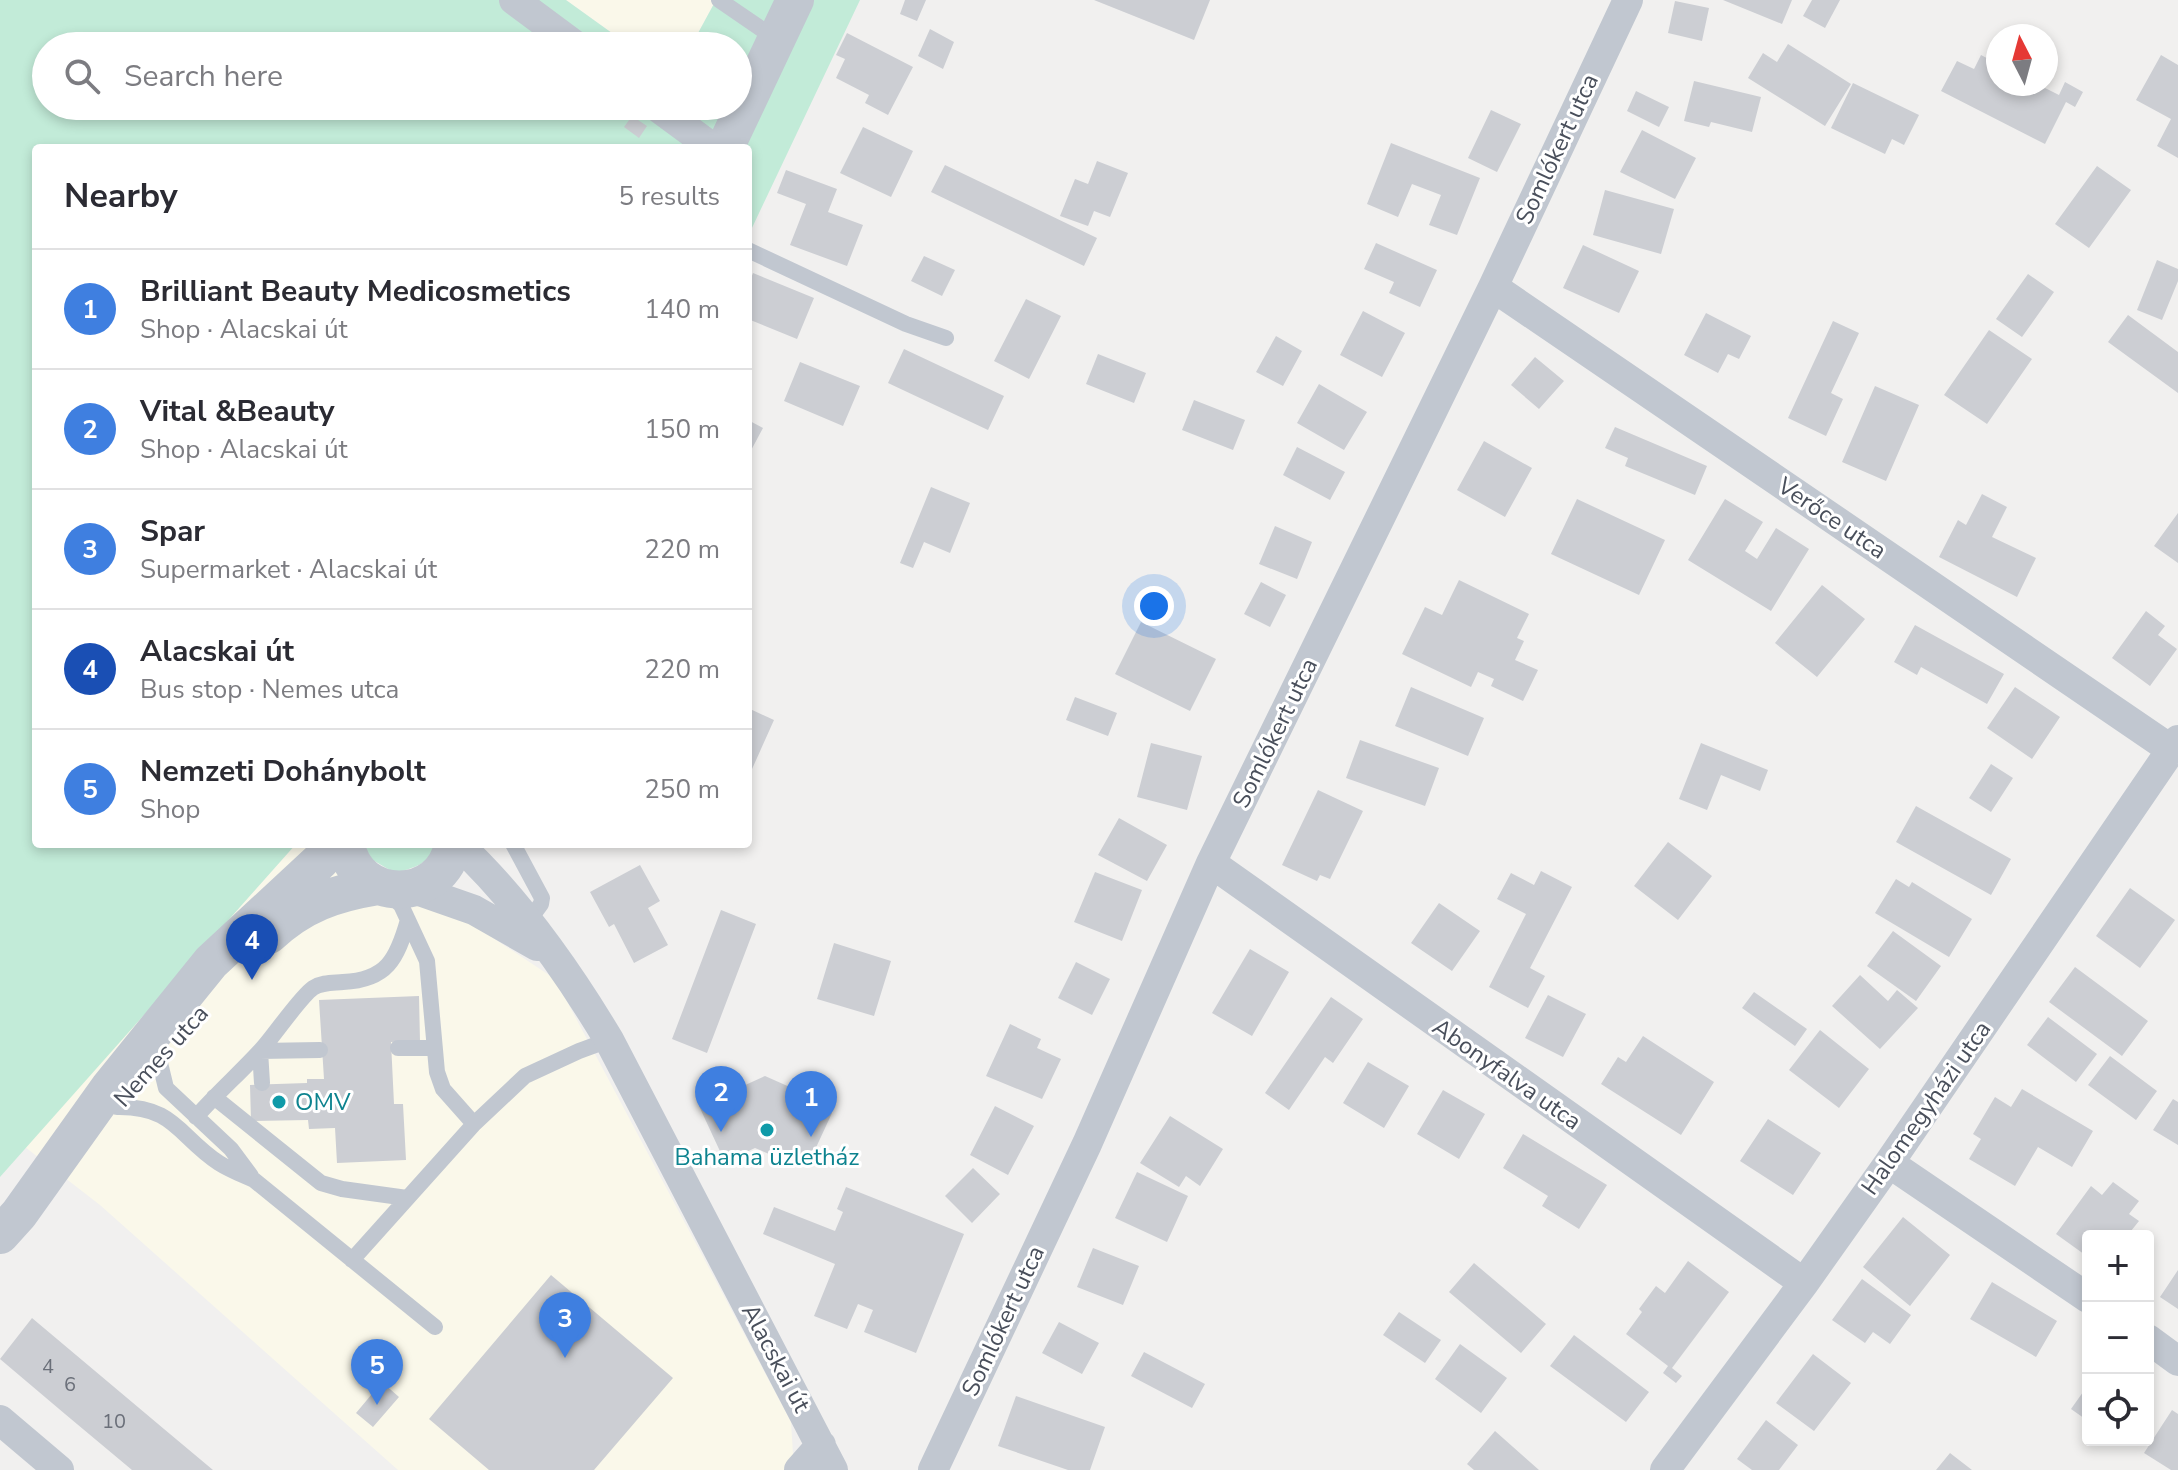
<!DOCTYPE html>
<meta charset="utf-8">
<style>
:root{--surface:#fff;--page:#f7f7f7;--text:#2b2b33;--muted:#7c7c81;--line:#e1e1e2;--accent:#ea580c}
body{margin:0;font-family:"Nunito Sans",sans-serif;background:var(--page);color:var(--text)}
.controls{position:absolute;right:24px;bottom:24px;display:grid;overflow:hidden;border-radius:8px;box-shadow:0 4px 12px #0003}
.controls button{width:72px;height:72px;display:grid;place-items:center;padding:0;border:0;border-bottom:2px solid var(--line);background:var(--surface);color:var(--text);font:40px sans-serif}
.compass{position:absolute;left:1986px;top:24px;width:72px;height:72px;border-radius:50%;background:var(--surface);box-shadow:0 4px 12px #0003;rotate:354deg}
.you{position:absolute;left:1154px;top:606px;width:28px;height:28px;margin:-20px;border:6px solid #fff;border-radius:50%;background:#1a73e8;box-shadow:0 0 0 12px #1a73e833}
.badge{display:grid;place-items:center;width:52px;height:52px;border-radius:50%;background:var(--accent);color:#fff;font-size:26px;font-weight:700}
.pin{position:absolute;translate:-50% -66px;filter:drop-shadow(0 2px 4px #0008)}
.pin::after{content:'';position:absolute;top:42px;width:28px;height:24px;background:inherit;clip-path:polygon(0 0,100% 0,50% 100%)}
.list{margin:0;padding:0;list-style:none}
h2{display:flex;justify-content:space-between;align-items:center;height:104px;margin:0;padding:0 32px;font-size:34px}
h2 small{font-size:26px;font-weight:400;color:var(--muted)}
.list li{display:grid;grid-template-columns:52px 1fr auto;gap:24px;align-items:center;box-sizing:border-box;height:120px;padding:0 32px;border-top:2px solid var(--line)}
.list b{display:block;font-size:30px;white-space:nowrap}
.list p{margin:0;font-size:26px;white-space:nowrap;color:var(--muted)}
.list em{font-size:26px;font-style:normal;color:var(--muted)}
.icon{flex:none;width:44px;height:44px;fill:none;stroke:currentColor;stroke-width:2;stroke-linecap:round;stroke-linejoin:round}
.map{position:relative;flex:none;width:2178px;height:1470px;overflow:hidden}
.search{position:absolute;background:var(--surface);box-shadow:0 4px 12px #0003;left:32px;top:32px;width:720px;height:88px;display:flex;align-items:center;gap:20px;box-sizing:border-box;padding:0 28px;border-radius:44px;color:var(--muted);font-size:30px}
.panel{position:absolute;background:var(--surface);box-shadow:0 4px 12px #0003;left:32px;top:144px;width:720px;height:704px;border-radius:8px}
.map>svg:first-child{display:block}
.commercial{fill:#faf8ea}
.green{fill:#c2ebd8}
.building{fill:#ccced3}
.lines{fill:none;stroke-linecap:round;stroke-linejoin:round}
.service{stroke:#c1c7d0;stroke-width:16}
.minor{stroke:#c1c7d0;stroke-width:30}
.tertiary{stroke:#c1c7d0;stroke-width:38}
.culture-dot{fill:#0f9aa8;stroke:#fff;stroke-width:3}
.labels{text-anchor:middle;stroke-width:6;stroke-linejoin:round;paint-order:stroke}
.number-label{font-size:20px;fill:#6a6f79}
.street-label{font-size:24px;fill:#494f5b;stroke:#fff}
.culture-label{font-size:24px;fill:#0d838f;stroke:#fff;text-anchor:start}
</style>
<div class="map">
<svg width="2178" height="1470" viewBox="0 0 2178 1470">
<rect width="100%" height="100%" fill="#f1f0ef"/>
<path class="commercial" d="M 566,0 L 716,0 L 691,46 L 630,46 Z
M 296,844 L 330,844 L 463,918 L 555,979 L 791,1422 L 794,1470 L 398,1470 L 100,1205 L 25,1147 Z"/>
<path class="green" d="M 0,0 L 566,0 L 630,46 L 46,46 L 46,106 L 738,106 L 738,46 L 691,46 L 716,0 L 860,0 L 751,230 L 748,228 L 748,148 L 36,148 L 36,844 L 296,844 L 0,1177 Z
M 364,844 L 435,844 C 429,865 415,867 395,873 L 371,859 Z"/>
<path class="building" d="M 905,0 L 926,0 L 917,21 L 900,14 Z
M 1094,0 L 1210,0 L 1194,40 Z
M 1723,0 L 1792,0 L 1782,24 Z
M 1812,0 L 1840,0 L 1825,28 L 1803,16 Z
M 1675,1 L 1709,8 L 1702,41 L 1668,33 Z
M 930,29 L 954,42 L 943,69 L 918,56 Z
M 847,33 L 913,67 L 888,115 L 865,103 L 869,95 L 836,78 L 845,59 L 836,55 Z
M 1788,44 L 1851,84 L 1825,126 L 1748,78 L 1763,53 L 1777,62 Z
M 1981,55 L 1998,64 L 1998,84 L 2037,84 L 2059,95 L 2065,82 L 2083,92 L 2075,107 L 2066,102 L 2045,144 L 1941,91 L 1957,61 L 1974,69 Z
M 2161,55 L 2178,65 L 2178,158 L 2157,146 L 2171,119 L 2136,100 Z
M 1694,81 L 1761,97 L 1752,132 L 1711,122 L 1709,127 L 1684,121 Z
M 1853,83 L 1919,115 L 1904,145 L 1892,139 L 1885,154 L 1831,128 Z
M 1636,91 L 1669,107 L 1659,127 L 1627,111 Z
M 1491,110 L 1521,124 L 1497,172 L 1468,158 Z
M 632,116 L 647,126 L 639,138 L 624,127 Z
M 863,127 L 913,151 L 891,197 L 840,173 Z
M 1642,130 L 1696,158 L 1675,199 L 1620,172 Z
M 1391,143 L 1480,178 L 1457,235 L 1429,225 L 1441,195 L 1412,184 L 1398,217 L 1367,204 Z
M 1097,161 L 1128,173 L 1110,217 L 1094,211 L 1088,226 L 1060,216 L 1075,179 L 1088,184 Z
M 945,165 L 1097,238 L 1084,266 L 931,192 Z
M 2097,166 L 2131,190 L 2089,248 L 2055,224 Z
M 786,170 L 837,189 L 828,212 L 863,225 L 847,266 L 790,245 L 806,204 L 777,193 Z
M 1605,190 L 1674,209 L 1661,254 L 1593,235 Z
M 1376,243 L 1437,270 L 1420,307 L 1389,293 L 1394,282 L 1364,269 Z
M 1583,245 L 1639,271 L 1619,313 L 1563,288 Z
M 924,256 L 955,270 L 942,296 L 911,281 Z
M 2157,260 L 2178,269 L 2178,281 L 2162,320 L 2137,310 Z
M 753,273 L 814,298 L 797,339 L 748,319 L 748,286 Z
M 2028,274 L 2054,292 L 2022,337 L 1996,319 Z
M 1026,299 L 1061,316 L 1029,379 L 994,361 Z
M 1363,311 L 1405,333 L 1382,377 L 1340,355 Z
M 1706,313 L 1751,336 L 1739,359 L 1728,354 L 1718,373 L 1684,355 Z
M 2128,315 L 2178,352 L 2178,393 L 2108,342 Z
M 1833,321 L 1859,333 L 1831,393 L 1843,399 L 1826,436 L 1788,418 Z
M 1989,330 L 2032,359 L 1987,424 L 1944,395 Z
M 1276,336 L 1302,351 L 1283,386 L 1256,372 Z
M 904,349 L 1004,396 L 988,430 L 888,383 Z
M 1098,354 L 1146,373 L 1134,403 L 1086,384 Z
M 1535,357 L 1564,381 L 1539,409 L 1511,385 Z
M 800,362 L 860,386 L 843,426 L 784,401 Z
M 1319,384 L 1367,412 L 1344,450 L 1297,423 Z
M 1875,386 L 1919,405 L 1886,481 L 1842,462 Z
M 1194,400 L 1245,420 L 1233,450 L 1182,430 Z
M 748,420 L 763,428 L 748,456 Z
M 1615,427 L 1707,466 L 1695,495 L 1625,466 L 1628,458 L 1605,448 Z
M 1484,441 L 1532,468 L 1505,517 L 1457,490 Z
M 1297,447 L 1345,472 L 1330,500 L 1283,475 Z
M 931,487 L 970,503 L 950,553 L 924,542 L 913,568 L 900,563 Z
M 1982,494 L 2007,507 L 1992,537 L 2036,558 L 2017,597 L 1939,557 L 1958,520 L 1966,525 Z
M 1577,499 L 1665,540 L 1639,595 L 1551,554 Z
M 1725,499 L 1763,522 L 1745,551 L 1757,559 L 1776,528 L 1809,549 L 1771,611 L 1688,560 Z
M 2178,513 L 2178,563 L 2154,546 Z
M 1275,526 L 1312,542 L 1297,579 L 1259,564 Z
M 1459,580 L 1529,614 L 1517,638 L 1524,641 L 1515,660 L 1538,670 L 1523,701 L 1491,686 L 1494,679 L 1478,672 L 1471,687 L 1402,654 L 1425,607 L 1442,615 Z
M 1261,582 L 1286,595 L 1270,627 L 1244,614 Z
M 1822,585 L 1865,619 L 1817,677 L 1775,643 Z
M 2146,611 L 2165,626 L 2158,635 L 2177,649 L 2150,686 L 2112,658 Z
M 1141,622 L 1216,659 L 1190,711 L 1115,674 Z
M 1915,625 L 2004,674 L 1987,704 L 1921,667 L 1917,675 L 1894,662 Z
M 1411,687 L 1484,718 L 1468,756 L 1395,726 Z
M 2015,687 L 2060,717 L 2032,759 L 1987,728 Z
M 1075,697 L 1117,713 L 1108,736 L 1066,720 Z
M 748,708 L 774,720 L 748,778 Z
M 1360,740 L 1439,768 L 1425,806 L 1346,778 Z
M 1151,743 L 1202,756 L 1187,810 L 1137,797 Z
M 1701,743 L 1768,770 L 1760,791 L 1721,775 L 1707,810 L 1679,799 Z
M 1991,764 L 2013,778 L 1991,812 L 1969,798 Z
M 1318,790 L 1363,811 L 1330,879 L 1320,875 L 1317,881 L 1282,865 Z
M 1916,806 L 2011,859 L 1991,895 L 1896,842 Z
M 1119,818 L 1167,845 L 1147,881 L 1098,855 Z
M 1668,842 L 1712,876 L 1678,920 L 1634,886 Z
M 640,865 L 660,901 L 648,908 L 668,945 L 634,963 L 614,924 L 609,927 L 590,892 Z
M 1541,871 L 1572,887 L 1530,968 L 1545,976 L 1528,1008 L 1489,987 L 1526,914 L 1497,899 L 1511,873 L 1534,885 Z
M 1095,872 L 1142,890 L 1122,941 L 1074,922 Z
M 1896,879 L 1909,887 L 1912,882 L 1972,919 L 1949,957 L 1875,913 Z
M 2130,888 L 2175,920 L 2140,968 L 2096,936 Z
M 1439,903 L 1480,931 L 1452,971 L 1411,943 Z
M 721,910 L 756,924 L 707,1053 L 672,1039 Z
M 1893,931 L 1941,966 L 1916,1001 L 1867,966 Z
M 834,943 L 891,961 L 874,1016 L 817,999 Z
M 1250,949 L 1289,972 L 1252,1036 L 1212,1013 Z
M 1076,962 L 1110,979 L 1092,1015 L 1058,998 Z
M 2075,967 L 2148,1021 L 2122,1056 L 2049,1002 Z
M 1860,975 L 1888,1001 L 1897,990 L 1918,1008 L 1880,1049 L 1832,1006 Z
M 1754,992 L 1807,1029 L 1795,1046 L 1742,1008 Z
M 1548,995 L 1586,1014 L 1563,1057 L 1525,1038 Z
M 419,996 L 420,1041 L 391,1042 L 394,1104 L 403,1104 L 406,1160 L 337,1163 L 335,1128 L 309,1129 L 308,1120 L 251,1121 L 250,1085 L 307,1083 L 307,1079 L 324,1079 L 319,1000 Z
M 1331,997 L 1363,1019 L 1333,1063 L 1325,1057 L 1289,1110 L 1265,1093 Z
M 2048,1017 L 2097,1054 L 2076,1082 L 2027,1045 Z
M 1010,1024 L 1041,1039 L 1037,1048 L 1061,1059 L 1042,1099 L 986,1076 Z
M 1820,1030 L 1869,1069 L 1839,1108 L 1789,1070 Z
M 1643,1036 L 1714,1082 L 1681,1135 L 1601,1084 L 1618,1057 L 1626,1062 Z
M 2110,1056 L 2157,1091 L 2136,1120 L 2088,1085 Z
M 1368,1062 L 1409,1086 L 1384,1128 L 1343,1103 Z
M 765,1076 L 828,1104 L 832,1113 L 813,1154 L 803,1158 L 781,1149 L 769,1154 L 755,1148 L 725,1162 L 699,1106 Z
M 2022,1089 L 2093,1131 L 2072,1167 L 2038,1147 L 2015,1186 L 1969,1159 L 1981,1139 L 1973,1134 L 1995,1097 L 2011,1107 Z
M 1443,1090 L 1485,1114 L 1459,1159 L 1417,1134 Z
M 2173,1099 L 2178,1102 L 2178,1145 L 2153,1130 Z
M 995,1106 L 1034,1126 L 1008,1175 L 970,1155 Z
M 1170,1116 L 1223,1149 L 1200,1186 L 1186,1176 L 1179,1187 L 1140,1163 Z
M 1768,1119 L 1821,1153 L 1793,1195 L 1740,1161 Z
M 1523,1134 L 1607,1185 L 1579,1229 L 1542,1206 L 1548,1196 L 1503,1168 Z
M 973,1168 L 1000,1194 L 972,1223 L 945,1196 Z
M 1137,1172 L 1188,1196 L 1167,1242 L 1115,1218 Z
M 2113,1182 L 2139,1201 L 2129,1214 L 2139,1221 L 2127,1236 L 2088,1236 L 2088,1257 L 2056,1234 L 2091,1186 L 2102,1195 Z
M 846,1187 L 964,1234 L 916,1353 L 864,1332 L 873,1310 L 858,1304 L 847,1329 L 814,1316 L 835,1264 L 763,1234 L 774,1207 L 835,1231 L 843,1212 L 837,1209 Z
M 1903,1217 L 1950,1255 L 1910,1306 L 1863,1267 Z
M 1093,1248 L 1139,1266 L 1123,1305 L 1077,1287 Z
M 1688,1261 L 1729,1292 L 1672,1368 L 1682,1376 L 1676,1383 L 1663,1373 L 1668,1366 L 1626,1334 L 1642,1312 L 1639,1309 L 1656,1286 L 1665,1293 Z
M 1474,1263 L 1546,1324 L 1521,1353 L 1449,1292 Z
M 2178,1270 L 2178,1309 L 2160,1297 Z
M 551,1275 L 673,1378 L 594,1470 L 489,1470 L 429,1419 Z
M 1862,1279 L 1911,1315 L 1890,1344 L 1873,1332 L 1865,1343 L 1832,1320 Z
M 1992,1282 L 2057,1321 L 2036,1357 L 1970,1319 Z
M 1399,1312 L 1441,1340 L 1425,1363 L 1383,1335 Z
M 32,1318 L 164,1429 L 213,1470 L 132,1470 L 65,1414 L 0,1359 Z
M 1059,1322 L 1099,1343 L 1082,1374 L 1042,1353 Z
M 1574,1335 L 1649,1392 L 1626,1422 L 1550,1366 Z
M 1460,1344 L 1507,1378 L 1481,1413 L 1435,1379 Z
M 1144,1352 L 1205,1384 L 1192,1408 L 1131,1376 Z
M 1813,1354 L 1851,1383 L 1814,1431 L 1776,1403 Z
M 382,1382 L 399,1397 L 373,1427 L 356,1413 Z
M 2088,1385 L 2088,1421 L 2071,1409 Z
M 1016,1396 L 1105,1427 L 1090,1470 L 1068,1470 L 998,1446 Z
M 2172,1410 L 2178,1414 L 2178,1470 L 2171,1470 L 2144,1453 Z
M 1766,1420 L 1798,1445 L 1779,1470 L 1752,1470 L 1737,1459 Z
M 1495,1431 L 1539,1470 L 1474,1470 L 1467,1464 Z
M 1950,1453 L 1972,1470 L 1936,1470 Z"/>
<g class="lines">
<path class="service" d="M 719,0 L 776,39
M 748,250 L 906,324 L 946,338
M 513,844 L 542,898 L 541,904 L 527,923
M 388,892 L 401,905 L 427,961 L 437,1072 L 443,1089 L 474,1124
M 398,1048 L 434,1048
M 159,1059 L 166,1088 L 231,1149 L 251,1176
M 262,1083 L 260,1051 L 320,1050
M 214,1097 L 321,1183 L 342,1189 L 407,1198
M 117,1107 C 175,1106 178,1136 219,1163 C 230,1170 243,1175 254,1180 L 435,1327
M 196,1117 C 217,1093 240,1073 261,1050 C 274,1036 300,997 313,988 C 322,982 334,983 343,982 C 387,980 397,959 408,920
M 352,1260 L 474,1124 L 525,1076 L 579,1051 L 609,1040"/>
<path class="minor" d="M 514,0 L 576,46
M 656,106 L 713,148
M 1493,287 L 2172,750
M 458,844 C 518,900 567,970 609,1040 L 833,1470
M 1211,863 L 1804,1283
M 414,889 L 474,910 L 537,946
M 1889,1163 L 2088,1298
M 2148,1339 L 2178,1361
M 0,1420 L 59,1470
M 799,1470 L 821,1445
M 933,1470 L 1087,1144 L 1211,863 L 1493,287 L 1628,0
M 1665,1470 L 1804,1283 L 1889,1163 L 2178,740"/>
<path class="tertiary" d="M 725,148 L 795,0
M 346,844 C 356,905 443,904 453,844
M 269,935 C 302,904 335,893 378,886
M 0,1235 L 19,1214 L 109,1088 L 211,962 L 321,860 L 331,844"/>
</g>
<g class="culture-dot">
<circle cx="279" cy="1102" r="8"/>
<circle cx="767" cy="1130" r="8"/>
</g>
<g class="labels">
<g class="number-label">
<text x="48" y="1373">4</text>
<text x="70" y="1391">6</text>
<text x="114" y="1428">10</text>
</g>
<g class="street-label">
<text transform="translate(1557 149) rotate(-65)" y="8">Somlókert utca</text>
<text transform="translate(1832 518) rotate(34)" y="8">Verőce utca</text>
<text transform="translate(1275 733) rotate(-64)" y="8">Somlókert utca</text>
<text transform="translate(161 1056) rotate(-48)" y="8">Nemes utca</text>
<text transform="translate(1507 1074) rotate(35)" y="8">Abonyfalva utca</text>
<text transform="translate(1926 1108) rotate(-55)" y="8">Halomegyházi utca</text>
<text transform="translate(1003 1321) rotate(-65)" y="8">Somlókert utca</text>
<text transform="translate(776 1358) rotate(62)" y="8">Alacskai út</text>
</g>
<g class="culture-label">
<text x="295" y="1110">OMV</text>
<text x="767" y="1165" text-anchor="middle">Bahama üzletház</text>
</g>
</g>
</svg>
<div class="controls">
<button>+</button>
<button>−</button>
<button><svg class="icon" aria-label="locate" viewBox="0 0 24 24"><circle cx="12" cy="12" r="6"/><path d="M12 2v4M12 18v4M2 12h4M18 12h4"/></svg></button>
</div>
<svg class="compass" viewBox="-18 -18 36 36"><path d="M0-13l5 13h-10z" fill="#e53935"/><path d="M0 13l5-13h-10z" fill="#7c7c81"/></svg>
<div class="you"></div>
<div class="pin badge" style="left:811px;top:1137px;background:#3f7fe0">1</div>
<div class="pin badge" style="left:721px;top:1132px;background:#3f7fe0">2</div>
<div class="pin badge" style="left:565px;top:1358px;background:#3f7fe0">3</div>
<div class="pin badge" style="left:252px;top:980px;background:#1a4fb4">4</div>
<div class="pin badge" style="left:377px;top:1405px;background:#3f7fe0">5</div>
<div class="search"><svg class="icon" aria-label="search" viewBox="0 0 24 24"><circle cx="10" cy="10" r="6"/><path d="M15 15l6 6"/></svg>Search here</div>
<section class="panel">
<h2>Nearby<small>5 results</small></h2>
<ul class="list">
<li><span class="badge" style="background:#3f7fe0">1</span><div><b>Brilliant Beauty Medicosmetics</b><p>Shop · Alacskai út</p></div><em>140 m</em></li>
<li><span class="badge" style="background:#3f7fe0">2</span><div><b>Vital &amp;Beauty</b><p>Shop · Alacskai út</p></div><em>150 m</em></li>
<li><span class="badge" style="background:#3f7fe0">3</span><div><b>Spar</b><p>Supermarket · Alacskai út</p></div><em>220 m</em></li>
<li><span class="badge" style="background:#1a4fb4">4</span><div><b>Alacskai út</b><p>Bus stop · Nemes utca</p></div><em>220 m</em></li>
<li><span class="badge" style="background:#3f7fe0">5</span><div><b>Nemzeti Dohánybolt</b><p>Shop</p></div><em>250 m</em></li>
</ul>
</section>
</div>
